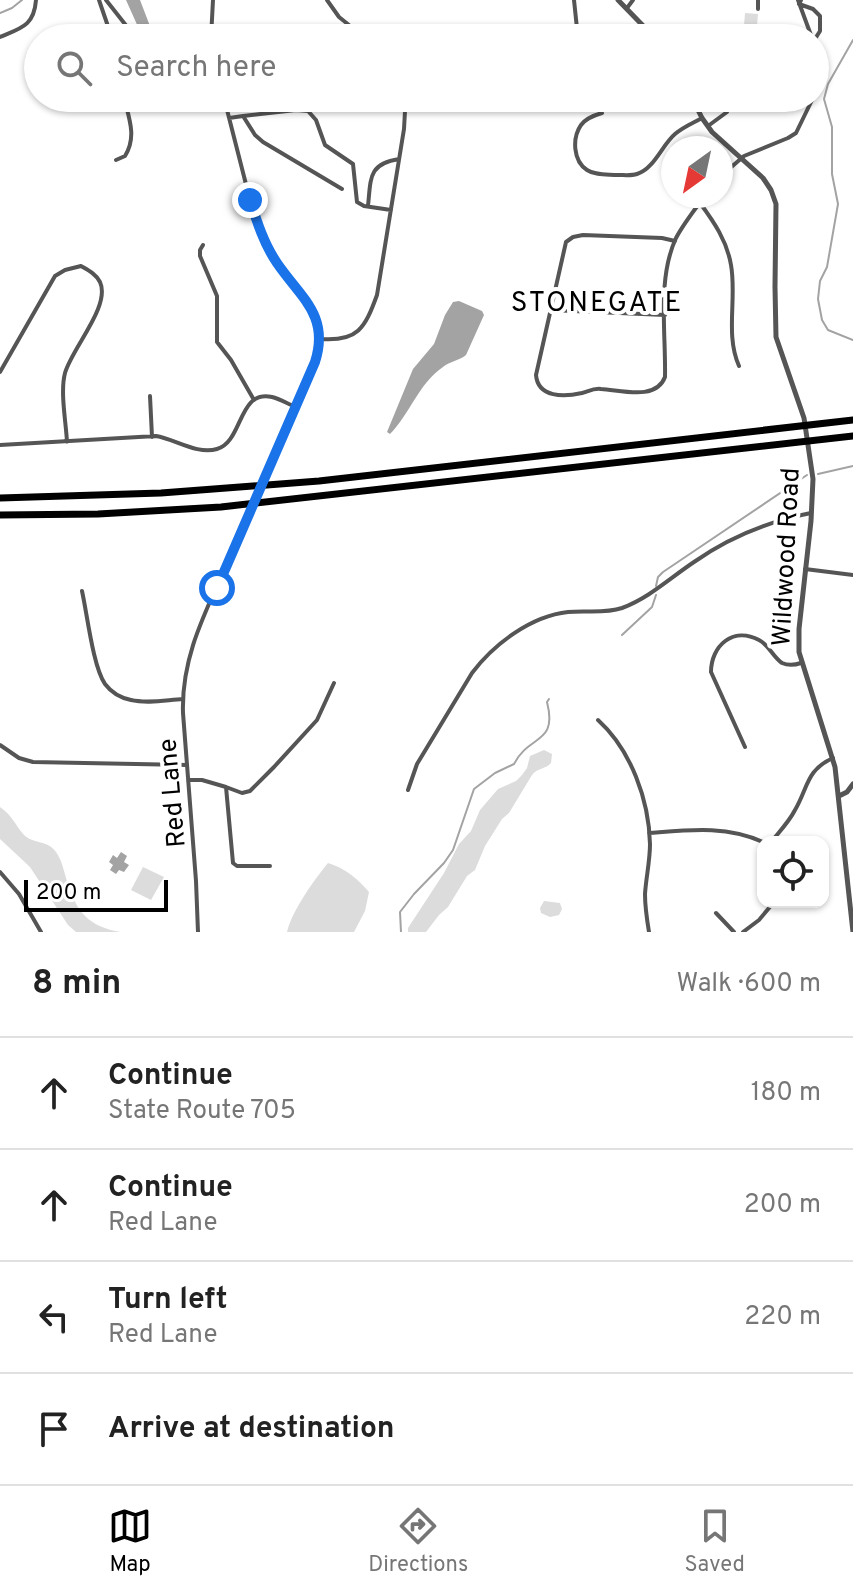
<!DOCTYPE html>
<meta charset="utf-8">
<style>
:root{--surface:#fff;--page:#f6f6f6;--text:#222;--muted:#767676;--line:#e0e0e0;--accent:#000}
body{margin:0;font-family:Overpass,sans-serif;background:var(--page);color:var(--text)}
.controls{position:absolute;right:24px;bottom:24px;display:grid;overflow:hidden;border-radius:16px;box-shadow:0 2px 6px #0004}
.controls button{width:72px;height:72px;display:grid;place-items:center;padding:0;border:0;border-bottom:2px solid var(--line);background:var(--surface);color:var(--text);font:40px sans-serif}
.compass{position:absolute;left:661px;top:136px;width:72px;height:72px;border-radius:50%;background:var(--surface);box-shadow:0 2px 6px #0004;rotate:213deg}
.scale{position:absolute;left:24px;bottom:20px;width:144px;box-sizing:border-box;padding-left:8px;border:4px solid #000;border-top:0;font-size:22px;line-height:28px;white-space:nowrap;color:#000;-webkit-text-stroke:6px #fff;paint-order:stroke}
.stop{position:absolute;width:24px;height:24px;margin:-18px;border:6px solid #1a73e8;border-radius:50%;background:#fff}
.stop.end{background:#1a73e8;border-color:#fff;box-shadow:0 2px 8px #0008}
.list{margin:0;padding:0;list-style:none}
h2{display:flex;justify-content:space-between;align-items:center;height:104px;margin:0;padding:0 32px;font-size:34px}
h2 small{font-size:26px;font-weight:400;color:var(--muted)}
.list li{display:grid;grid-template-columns:52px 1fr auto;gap:24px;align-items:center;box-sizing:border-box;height:112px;padding:0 32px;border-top:2px solid var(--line)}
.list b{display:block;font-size:30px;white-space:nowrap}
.list p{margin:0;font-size:26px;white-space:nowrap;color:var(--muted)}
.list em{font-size:26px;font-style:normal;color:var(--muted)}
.icon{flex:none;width:44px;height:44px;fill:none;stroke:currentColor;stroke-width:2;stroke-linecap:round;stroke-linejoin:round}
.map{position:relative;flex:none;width:853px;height:932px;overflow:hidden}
.search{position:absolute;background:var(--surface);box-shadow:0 2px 6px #0004;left:24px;right:24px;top:24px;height:88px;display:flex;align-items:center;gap:20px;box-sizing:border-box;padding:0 28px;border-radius:44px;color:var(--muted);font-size:30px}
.sheet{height:552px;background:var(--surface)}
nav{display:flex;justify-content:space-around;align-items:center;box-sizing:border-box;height:112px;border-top:2px solid var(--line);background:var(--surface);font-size:22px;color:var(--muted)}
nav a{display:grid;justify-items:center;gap:4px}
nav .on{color:var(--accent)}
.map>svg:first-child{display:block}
.green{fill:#dcdcdc}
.water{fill:#a3a3a3}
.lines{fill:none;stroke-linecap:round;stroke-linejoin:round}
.stream{stroke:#a3a3a3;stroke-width:2}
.minor{stroke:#555;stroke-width:4}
.tertiary{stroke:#555;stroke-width:5}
.motorway{stroke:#000;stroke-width:7}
.route{stroke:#1a73e8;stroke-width:10}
.labels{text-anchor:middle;stroke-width:8;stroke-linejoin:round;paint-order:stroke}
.street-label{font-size:26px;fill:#000;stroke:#fff}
.neighbourhood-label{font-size:28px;letter-spacing:2px;fill:#000;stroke:#fff}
</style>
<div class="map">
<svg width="853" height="932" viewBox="0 0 853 932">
<rect width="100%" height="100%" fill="#fff"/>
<path class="green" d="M 745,13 L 758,14 L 756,38 L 743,38 Z
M 544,750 L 552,754 L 551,763 C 546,769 537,768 532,775 L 509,813 L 502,819 L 485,846 L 475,870 L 467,876 L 448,907 L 439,915 L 426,932 L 408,932 L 408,928 L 444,873 L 459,844 L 471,831 L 480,810 L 498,789 L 516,781 L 522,775 L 527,768 L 530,756 Z
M 0,807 C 13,816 15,825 24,835 C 33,844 48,840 56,852 C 62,860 64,872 67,881 C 76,912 89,927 121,932 L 76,932 L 68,925 L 30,867 L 0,839 Z
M 328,863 C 345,868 358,879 369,892 L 365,911 L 354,932 L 287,932 C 292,911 314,880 328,863 Z
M 143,867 L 164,877 L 151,900 L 131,890 Z
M 544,901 L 560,903 L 562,909 L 559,915 L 550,917 L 541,913 L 540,908 Z"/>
<path class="water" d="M 126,0 L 140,0 L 153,34 L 152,38 L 143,38 Z
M 459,301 L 482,311 L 484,315 L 466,355 C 459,361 450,361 443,367 C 419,383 410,414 390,434 L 387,432 L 413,369 L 434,344 L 445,315 L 453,302 Z
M 121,852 L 127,856 L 124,862 L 129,865 L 124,872 L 119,870 L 116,874 L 110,870 L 113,865 L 109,862 L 113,855 L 117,858 Z"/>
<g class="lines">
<path class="stream" d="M 0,13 L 12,8 L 22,0
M 853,40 L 828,84 L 824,99 L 832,127 L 832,174 L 838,204 L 827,267 L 820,281 L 818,299 L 822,320 L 828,330 L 853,340
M 818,474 L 853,466
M 656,586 L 658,577 L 663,572 L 807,475
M 622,635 L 652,607 L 656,595
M 401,932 L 400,912 L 414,894 L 444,863 L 453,850 L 474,789 L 495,773 L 514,764 C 529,734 558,745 547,702 L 549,699"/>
<path class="minor" d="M 99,0 L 112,38
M 106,0 L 132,33
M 327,0 L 339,17 L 365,38
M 574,0 L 578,38
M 798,0 L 812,38
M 801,0 L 799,4 L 813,9 L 820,16 L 820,31 L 815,39
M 627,8 L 633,0
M 758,9 L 758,0
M 0,37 C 21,28 34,26 36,0
M 211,38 L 213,0
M 698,38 L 701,33 L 708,29 L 713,31 L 717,38
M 815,43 C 822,61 823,75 815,92
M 602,113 C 595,115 586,118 581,125 C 572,138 573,161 587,170 C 596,176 608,174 618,175 C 624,175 631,176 637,174 C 654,169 662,145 675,134 C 683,127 693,123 702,118
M 243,116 L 296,110 L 308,111 L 316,120 L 325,145 L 353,164 L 357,202 L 364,206 L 391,210
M 229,118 L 243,116 L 255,135 L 263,142 L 342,189
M 708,126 L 727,112 L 726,98
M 116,160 L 125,156 C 137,137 129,118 124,98
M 721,176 L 744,156 L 788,138 L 796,133 L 813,98
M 700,203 C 714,222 727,241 731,265 C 737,298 725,335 739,366
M 368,206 C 371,178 368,164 399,159
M 675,241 L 662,238 L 583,235 L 573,237 L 566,242 L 536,375 C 538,398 564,397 582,393 C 589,391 594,388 601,389 C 621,390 656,401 665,377 C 666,332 657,279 676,238 C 684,223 695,209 705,196
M 203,245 L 200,250 L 200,256 L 217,296 L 217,342 L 231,360 L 254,400
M 550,310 L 665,315
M 320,339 C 358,342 365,328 377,295 L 404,129 L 405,111 L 402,98
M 0,372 L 55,276 L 65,270 L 81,266 C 88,270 96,274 100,282 C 111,306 72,348 65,373 C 60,392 66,422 67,442
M 150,396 L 152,437
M 0,445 L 156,436 C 175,439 197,455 217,449 C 243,442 238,389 272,397 C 280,399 288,404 296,407
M 805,569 L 853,575
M 82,591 C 87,613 93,667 105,684 C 111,692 121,698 131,700 C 148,704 166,700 183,699
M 598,720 C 631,750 649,800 650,844 C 650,861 646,878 645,894 C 645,907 647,920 649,932
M 0,745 L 19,758 L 33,762 L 187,765
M 745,747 L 711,672 C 711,646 733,626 759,640 C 769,645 773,657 782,663 C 789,666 795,665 801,663
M 188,780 L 202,780 L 226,787 L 233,863 L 237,866 L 270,866
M 226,787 L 242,793 L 250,791 L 274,767 L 317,720 L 334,683
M 408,790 L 417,764 L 472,673 C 494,644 531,616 568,612 C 586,610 604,614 622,608 C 649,598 670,578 694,562 C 728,538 770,521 811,513
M 649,833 C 688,830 726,825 763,842
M 771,842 C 779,832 789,822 795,810 C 808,788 806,770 833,758
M 0,872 L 19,894 L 41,932
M 716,913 L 734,932
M 198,932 L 196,881 L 183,713 C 181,653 209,606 232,552 C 260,488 288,425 315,362 L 320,339 L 317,320 L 308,302 L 275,261 L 262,236 L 250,200 L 224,98
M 743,932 L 759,920 L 774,902"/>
<path class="tertiary" d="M 618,0 L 655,38
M 692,98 L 702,118 L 712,132 L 763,178 L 771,190 L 776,204 L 775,287 L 776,337 L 804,418 L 813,479 L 811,521 L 799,629 L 799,652 L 835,767 L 853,932
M 839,796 L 847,792 L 853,784"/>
<path class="motorway" d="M 0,498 L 161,493 L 319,481 L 853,420
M 0,515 L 98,514 L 221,507 L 853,436"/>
</g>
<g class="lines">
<path class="route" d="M 217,588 L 315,362 C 330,315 300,297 277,263 C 264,244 257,222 250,200"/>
</g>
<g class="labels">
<g class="street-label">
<text transform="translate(785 557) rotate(-87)" y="9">Wildwood Road</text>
<text transform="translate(171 793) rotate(-95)" y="9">Red Lane</text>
</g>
<g class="neighbourhood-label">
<text x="597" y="311">STONEGATE</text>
</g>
</g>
</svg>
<div class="controls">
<button><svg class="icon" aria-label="locate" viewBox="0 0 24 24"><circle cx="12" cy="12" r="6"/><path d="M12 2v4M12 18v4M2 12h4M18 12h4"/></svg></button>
</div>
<svg class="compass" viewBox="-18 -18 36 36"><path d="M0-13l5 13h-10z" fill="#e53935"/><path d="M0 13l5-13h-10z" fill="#767676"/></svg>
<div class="scale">200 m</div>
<div class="stop" style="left:217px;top:588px"></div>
<div class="stop end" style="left:250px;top:200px"></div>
<div class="search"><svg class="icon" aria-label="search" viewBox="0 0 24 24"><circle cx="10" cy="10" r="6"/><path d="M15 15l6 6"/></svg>Search here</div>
</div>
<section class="sheet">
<h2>8 min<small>Walk · 600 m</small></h2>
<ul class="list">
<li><svg class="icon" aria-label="ahead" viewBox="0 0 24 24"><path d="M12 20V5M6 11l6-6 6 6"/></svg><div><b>Continue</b><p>State Route 705</p></div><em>180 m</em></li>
<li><svg class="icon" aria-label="ahead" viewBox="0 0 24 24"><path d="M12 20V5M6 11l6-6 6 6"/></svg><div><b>Continue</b><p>Red Lane</p></div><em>200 m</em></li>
<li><svg class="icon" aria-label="left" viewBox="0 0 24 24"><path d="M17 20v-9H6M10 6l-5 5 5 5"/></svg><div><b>Turn left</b><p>Red Lane</p></div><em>220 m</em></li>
<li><svg class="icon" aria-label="arrive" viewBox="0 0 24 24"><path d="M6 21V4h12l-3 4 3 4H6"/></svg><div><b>Arrive at destination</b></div></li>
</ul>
</section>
<nav>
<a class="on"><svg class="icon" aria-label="map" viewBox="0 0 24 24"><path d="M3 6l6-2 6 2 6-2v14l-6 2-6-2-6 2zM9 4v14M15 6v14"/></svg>Map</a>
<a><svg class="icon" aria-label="directions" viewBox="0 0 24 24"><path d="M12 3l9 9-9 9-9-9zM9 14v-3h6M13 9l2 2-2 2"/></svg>Directions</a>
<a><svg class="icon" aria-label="saved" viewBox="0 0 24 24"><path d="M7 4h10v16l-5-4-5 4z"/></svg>Saved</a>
</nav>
